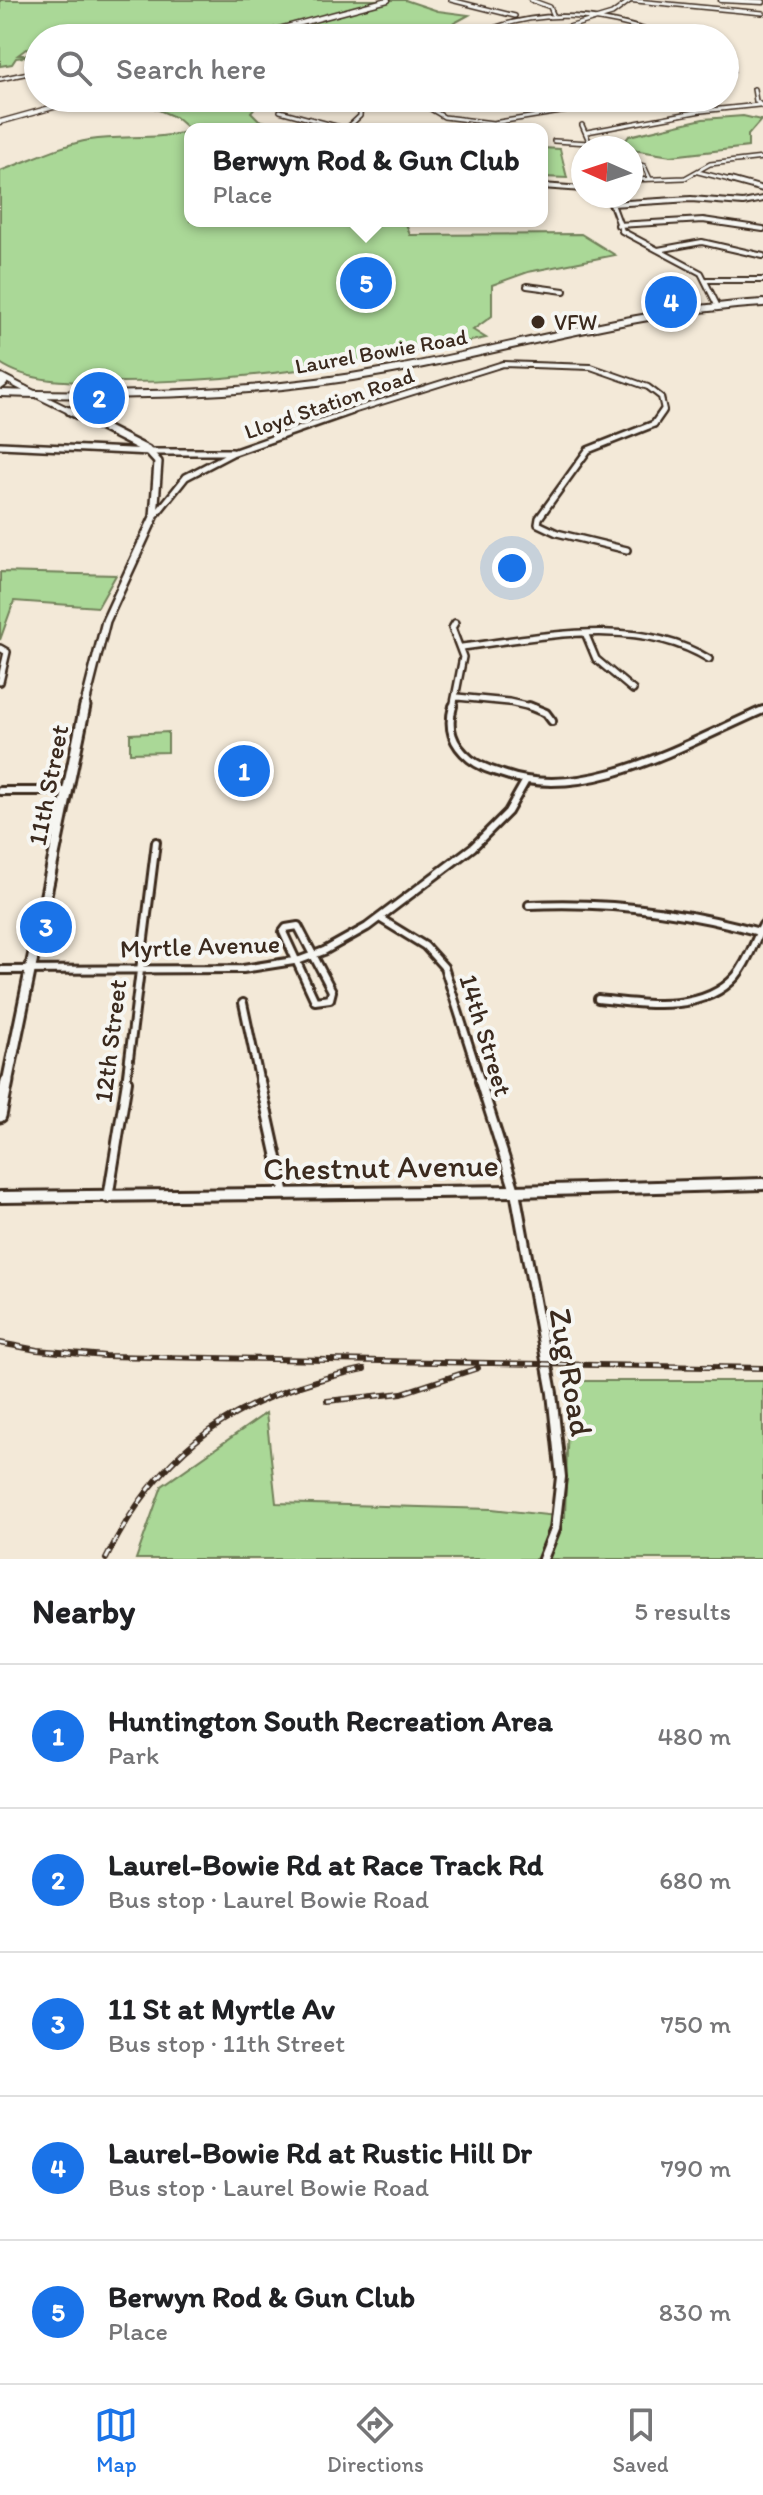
<!DOCTYPE html>
<meta charset="utf-8">
<style>
:root{--surface:#fff;--page:#f2f2f2;--text:#202124;--muted:#757577;--line:#e0e0e0;--accent:#1a73e8}
body{margin:0;font-family:Itim,sans-serif;background:var(--page);color:var(--text)}
.compass{position:absolute;left:571px;top:136px;width:72px;height:72px;border-radius:50%;background:var(--surface);box-shadow:0 2px 6px #0004;rotate:273deg}
.you{position:absolute;left:512px;top:568px;width:28px;height:28px;margin:-20px;border:6px solid #fff;border-radius:50%;background:#1a73e8;box-shadow:0 0 0 12px #1a73e833}
.badge{display:grid;place-items:center;width:52px;height:52px;border-radius:50%;background:var(--accent);color:#fff;font-size:26px;font-weight:700}
.pin{position:absolute;translate:-50% -50%;border:4px solid #fff;box-shadow:0 2px 8px #0006}
.popup{position:absolute;left:184px;top:123px;width:364px;height:104px;box-sizing:border-box;display:grid;place-content:center;border-radius:16px;background:var(--surface);filter:drop-shadow(0 2px 6px #0005);font-size:26px;white-space:nowrap;color:var(--muted)}
.popup b{font-size:30px;color:var(--text)}
.popup::after{content:'';position:absolute;left:50%;top:100%;margin-left:-16px;border:16px solid transparent;border-top-color:var(--surface)}
.list{margin:0;padding:0;list-style:none}
h2{display:flex;justify-content:space-between;align-items:center;height:104px;margin:0;padding:0 32px;font-size:34px}
h2 small{font-size:26px;font-weight:400;color:var(--muted)}
.list li{display:grid;grid-template-columns:52px 1fr auto;gap:24px;align-items:center;box-sizing:border-box;height:144px;padding:0 32px;border-top:2px solid var(--line)}
.list b{display:block;font-size:30px;white-space:nowrap}
.list p{margin:0;font-size:26px;white-space:nowrap;color:var(--muted)}
.list em{font-size:26px;font-style:normal;color:var(--muted)}
.icon{flex:none;width:44px;height:44px;fill:none;stroke:currentColor;stroke-width:2;stroke-linecap:round;stroke-linejoin:round}
.map{position:relative;flex:none;width:763px;height:1559px;overflow:hidden}
.search{position:absolute;background:var(--surface);box-shadow:0 2px 6px #0004;left:24px;right:24px;top:24px;height:88px;display:flex;align-items:center;gap:20px;box-sizing:border-box;padding:0 28px;border-radius:44px;color:var(--muted);font-size:30px}
.sheet{height:824px;background:var(--surface)}
nav{display:flex;justify-content:space-around;align-items:center;box-sizing:border-box;height:112px;border-top:2px solid var(--line);background:var(--surface);font-size:22px;color:var(--muted)}
nav a{display:grid;justify-items:center;gap:4px}
nav .on{color:var(--accent)}
.map>svg:first-child{display:block}
.green{fill:#aad897;stroke:#72815a;stroke-width:2}
.lines{fill:none;stroke-linecap:round;stroke-linejoin:round}
.minor-far4-casing{stroke:#3b2a1e;stroke-width:6}
.minor-far3-casing{stroke:#3b2a1e;stroke-width:8}
.minor-far2-casing{stroke:#3b2a1e;stroke-width:10}
.minor-far1-casing{stroke:#3b2a1e;stroke-width:12}
.minor-casing{stroke:#3b2a1e;stroke-width:14}
.tertiary-far2-casing{stroke:#3b2a1e;stroke-width:7}
.tertiary-far1-casing{stroke:#3b2a1e;stroke-width:9}
.tertiary-casing{stroke:#3b2a1e;stroke-width:16}
.secondary-far3-casing{stroke:#3b2a1e;stroke-width:9}
.secondary-far2-casing{stroke:#3b2a1e;stroke-width:12}
.secondary-far1-casing{stroke:#3b2a1e;stroke-width:15}
.secondary-casing{stroke:#3b2a1e;stroke-width:17}
.primary-casing{stroke:#3b2a1e;stroke-width:10}
.minor-far4{stroke:#f6f6f2;stroke-width:3}
.minor-far3{stroke:#f6f6f2;stroke-width:4}
.minor-far2{stroke:#f6f6f2;stroke-width:5}
.minor-far1{stroke:#f6f6f2;stroke-width:6}
.minor{stroke:#f6f6f2;stroke-width:8}
.tertiary-far2{stroke:#f6f6f2;stroke-width:4}
.tertiary-far1{stroke:#f6f6f2;stroke-width:5}
.tertiary{stroke:#f6f6f2;stroke-width:10}
.secondary-far3{stroke:#f6f6f2;stroke-width:5}
.secondary-far2{stroke:#f6f6f2;stroke-width:7}
.secondary-far1{stroke:#f6f6f2;stroke-width:9}
.secondary{stroke:#f6f6f2;stroke-width:11}
.primary{stroke:#f6f6f2;stroke-width:6}
.rail-casing{stroke:#3b2a1e;stroke-width:6}
.rail{stroke:#f6f6f2;stroke-width:3;stroke-dasharray:8;stroke-linecap:butt}
.poi-dot{fill:#3b2a1e;stroke:#f6f6f2;stroke-width:3}
.labels{text-anchor:middle;stroke-width:8;stroke-linejoin:round;paint-order:stroke}
.far-poi-label{font-size:22px;fill:#3b2a1e;stroke:#f6f6f2;text-anchor:start}
.far-street-label{font-size:22px;fill:#3b2a1e;stroke:#f6f6f2}
.street-label{font-size:26px;fill:#3b2a1e;stroke:#f6f6f2}
.near-street-label{font-size:32px;fill:#3b2a1e;stroke:#f6f6f2}
</style>
<div class="map">
<svg width="763" height="1559" viewBox="0 0 763 1559">
<rect width="100%" height="100%" fill="#f3e9d8"/>
<filter id="ink" filterUnits="userSpaceOnUse"><feTurbulence type="fractalNoise" baseFrequency=".0125" numOctaves="2"/><feDisplacementMap in="SourceGraphic" scale="16" xChannelSelector="R" yChannelSelector="G"/><feConvolveMatrix kernelMatrix="1 2 1 2 8 2 1 2 1" color-interpolation-filters="sRGB"/></filter>
<g filter="url(#ink)">
<path class="green" d="M 0,0 L 405,0 L 438,11 L 469,15 L 427,38 L 38,38 L 38,43 L 30,48 L 38,50 L 26,49 L 18,55 L 38,55 L 16,58 L 12,64 L 0,66 Z
M 198,98 L 263,98 L 251,112 L 259,120 L 289,129 L 190,130 L 175,117 L 152,107 Z
M 743,116 L 761,120 L 748,135 L 748,147 L 671,156 L 620,148 L 629,136 L 703,119 Z
M 190,131 L 190,221 L 405,221 L 410,235 L 581,234 L 615,255 L 528,272 L 492,285 L 492,316 L 473,330 L 486,338 C 362,363 239,383 112,382 C 76,382 31,384 0,363 L 0,171 C 29,161 59,145 90,140 C 123,135 158,140 190,131 Z
M 542,148 L 560,149 L 567,178 L 542,177 Z
M 0,572 L 116,575 L 98,607 L 14,601 L 0,640 Z
M 168,732 L 168,752 L 130,753 L 130,734 Z
M 569,1381 L 763,1381 L 763,1559 L 136,1559 L 162,1486 L 266,1413 L 276,1503 L 492,1509 L 565,1517 Z"/>
<g class="lines">
<g class="minor-far4-casing">
<path id="minor-far4" d="M 451,0 L 515,16
M 531,0 L 550,7 L 553,14
M 626,0 L 763,13
M 471,38 C 535,5 603,13 669,38
M 532,38 L 612,14 L 631,0
M 725,61 L 733,70 L 725,81
M 0,79 L 38,71
M 754,89 L 756,101 L 763,107
M 340,98 L 381,98
M 412,98 L 444,117 L 493,123 L 647,98
M 589,98 L 601,105
M 499,103 L 525,98
M 280,111 L 347,129
M 582,125 L 592,148
M 346,129 L 360,116 L 361,99
M 587,132 L 701,111 L 759,105
M 554,141 L 590,143
M 638,164 L 644,166 L 650,179
M 698,172 L 738,182
M 631,180 L 685,178 L 710,164 L 763,158"/>
</g>
<g class="minor-far3-casing">
<path id="minor-far3" d="M 730,180 L 763,189
M 542,186 L 583,189
M 609,196 L 622,231 L 701,273 L 717,305
M 611,204 L 691,199 L 743,203 L 763,199
M 618,225 L 703,220 L 763,229
M 658,250 L 702,242 L 763,256
M 707,280 L 763,280
M 527,286 L 564,291
M 346,413 L 503,364 L 591,367 L 648,387 L 661,397 L 664,410 L 662,413"/>
</g>
<g class="minor-far2-casing">
<path id="minor-far2" d="M 0,445 L 151,452 L 232,452
M 154,517 L 186,477 L 232,453 L 352,411
M 627,550 L 557,533 L 538,524 L 539,518 L 588,450 L 654,424 L 663,411
M 586,635 L 596,659 L 633,690
M 462,647 C 541,637 638,615 709,659
M 0,648 L 7,652 L 0,682
M 457,697 L 509,702 L 535,708
M 453,708 L 463,657 L 452,628 L 455,623"/>
</g>
<g class="minor-far1-casing">
<path id="minor-far1" d="M 453,706 C 447,728 452,744 470,759 C 480,767 491,770 503,774 C 587,804 686,743 763,710
M 529,706 L 546,713 L 552,721
M 0,791 L 67,791
M 529,905 C 610,901 686,911 763,933
M 381,919 L 425,946 L 444,967 L 481,1083
M 298,926 L 332,991 L 330,999 L 315,1001 L 283,932 L 286,928 Z
M 0,970 L 243,969 L 300,960 L 324,951 L 367,927 L 473,847 L 508,812 L 525,782
M 598,999 C 643,1004 703,1014 736,976 C 749,961 754,941 763,925
M 243,1003 L 260,1083
M 126,1083 L 156,842"/>
</g>
<g class="minor-casing">
<path id="minor" d="M 260,1081 L 285,1194
M 480,1081 L 515,1191 L 552,1393 L 561,1477 L 555,1529 L 543,1559
M 108,1198 L 127,1081"/>
</g>
<g class="tertiary-far2-casing">
<path id="tertiary-far2" d="M 721,0 L 763,2
M 245,38 L 388,0
M 0,122 L 86,98"/>
</g>
<g class="tertiary-far1-casing">
<path id="tertiary-far1" d="M 0,376 L 25,389"/>
</g>
<g class="tertiary-casing">
<path id="tertiary" d="M 0,1197 L 515,1191 L 763,1184"/>
</g>
<g class="secondary-far3-casing">
<path id="secondary-far3" d="M 25,389 L 74,413"/>
</g>
<g class="secondary-far2-casing">
<path id="secondary-far2" d="M 70,411 L 147,450 L 158,462 L 154,517 L 106,621 L 84,708"/>
</g>
<g class="secondary-far1-casing">
<path id="secondary-far1" d="M 7,1083 L 85,706"/>
</g>
<g class="secondary-casing">
<path id="secondary" d="M 0,1116 L 7,1081"/>
</g>
<g class="primary-casing">
<path id="primary" d="M 0,379 L 4,383 L 0,386
M 0,393 C 130,397 259,395 387,371 C 513,348 634,311 763,303"/>
</g>
<use href="#minor-far4" class="minor-far4"/>
<use href="#minor-far3" class="minor-far3"/>
<use href="#minor-far2" class="minor-far2"/>
<use href="#minor-far1" class="minor-far1"/>
<use href="#minor" class="minor"/>
<use href="#tertiary-far2" class="tertiary-far2"/>
<use href="#tertiary-far1" class="tertiary-far1"/>
<use href="#tertiary" class="tertiary"/>
<use href="#secondary-far3" class="secondary-far3"/>
<use href="#secondary-far2" class="secondary-far2"/>
<use href="#secondary-far1" class="secondary-far1"/>
<use href="#secondary" class="secondary"/>
<use href="#primary" class="primary"/>
<g class="rail-casing">
<path id="rail" d="M 0,1343 L 37,1350 L 105,1356 L 763,1368
M 327,1401 L 402,1393 L 478,1368
M 106,1559 C 162,1444 241,1394 364,1369"/>
</g>
<use href="#rail" class="rail"/>
</g>
</g>
<circle class="poi-dot" cx="538" cy="322" r="8"/>
<g class="labels">
<g class="far-poi-label">
<text x="554" y="330">VFW</text>
</g>
<g class="far-street-label">
<text transform="translate(381 351) rotate(-10)" y="8">Laurel Bowie Road</text>
<text transform="translate(329 403) rotate(-19)" y="8">Lloyd Station Road</text>
</g>
<g class="street-label">
<text transform="translate(48 785) rotate(-79)" y="9">11th Street</text>
<text transform="translate(200 946) rotate(-2)" y="9">Myrtle Avenue</text>
<text transform="translate(486 1035) rotate(73)" y="9">14th Street</text>
<text transform="translate(110 1041) rotate(-83)" y="9">12th Street</text>
</g>
<g class="near-street-label">
<text transform="translate(381 1167) rotate(-1)" y="11">Chestnut Avenue</text>
<text transform="translate(571 1372) rotate(80)" y="11">Zug Road</text>
</g>
</g>
</svg>
<svg class="compass" viewBox="-18 -18 36 36"><path d="M0-13l5 13h-10z" fill="#e53935"/><path d="M0 13l5-13h-10z" fill="#757577"/></svg>
<div class="you"></div>
<div class="pin badge" style="left:244px;top:771px">1</div>
<div class="pin badge" style="left:99px;top:398px">2</div>
<div class="pin badge" style="left:46px;top:927px">3</div>
<div class="pin badge" style="left:671px;top:302px">4</div>
<div class="pin badge" style="left:366px;top:283px">5</div>
<div class="popup"><b>Berwyn Rod &amp; Gun Club</b>Place</div>
<div class="search"><svg class="icon" aria-label="search" viewBox="0 0 24 24"><circle cx="10" cy="10" r="6"/><path d="M15 15l6 6"/></svg>Search here</div>
</div>
<section class="sheet">
<h2>Nearby<small>5 results</small></h2>
<ul class="list">
<li><span class="badge">1</span><div><b>Huntington South Recreation Area</b><p>Park</p></div><em>480 m</em></li>
<li><span class="badge">2</span><div><b>Laurel-Bowie Rd at Race Track Rd</b><p>Bus stop · Laurel Bowie Road</p></div><em>680 m</em></li>
<li><span class="badge">3</span><div><b>11 St at Myrtle Av</b><p>Bus stop · 11th Street</p></div><em>750 m</em></li>
<li><span class="badge">4</span><div><b>Laurel-Bowie Rd at Rustic Hill Dr</b><p>Bus stop · Laurel Bowie Road</p></div><em>790 m</em></li>
<li><span class="badge">5</span><div><b>Berwyn Rod &amp; Gun Club</b><p>Place</p></div><em>830 m</em></li>
</ul>
</section>
<nav>
<a class="on"><svg class="icon" aria-label="map" viewBox="0 0 24 24"><path d="M3 6l6-2 6 2 6-2v14l-6 2-6-2-6 2zM9 4v14M15 6v14"/></svg>Map</a>
<a><svg class="icon" aria-label="directions" viewBox="0 0 24 24"><path d="M12 3l9 9-9 9-9-9zM9 14v-3h6M13 9l2 2-2 2"/></svg>Directions</a>
<a><svg class="icon" aria-label="saved" viewBox="0 0 24 24"><path d="M7 4h10v16l-5-4-5 4z"/></svg>Saved</a>
</nav>
